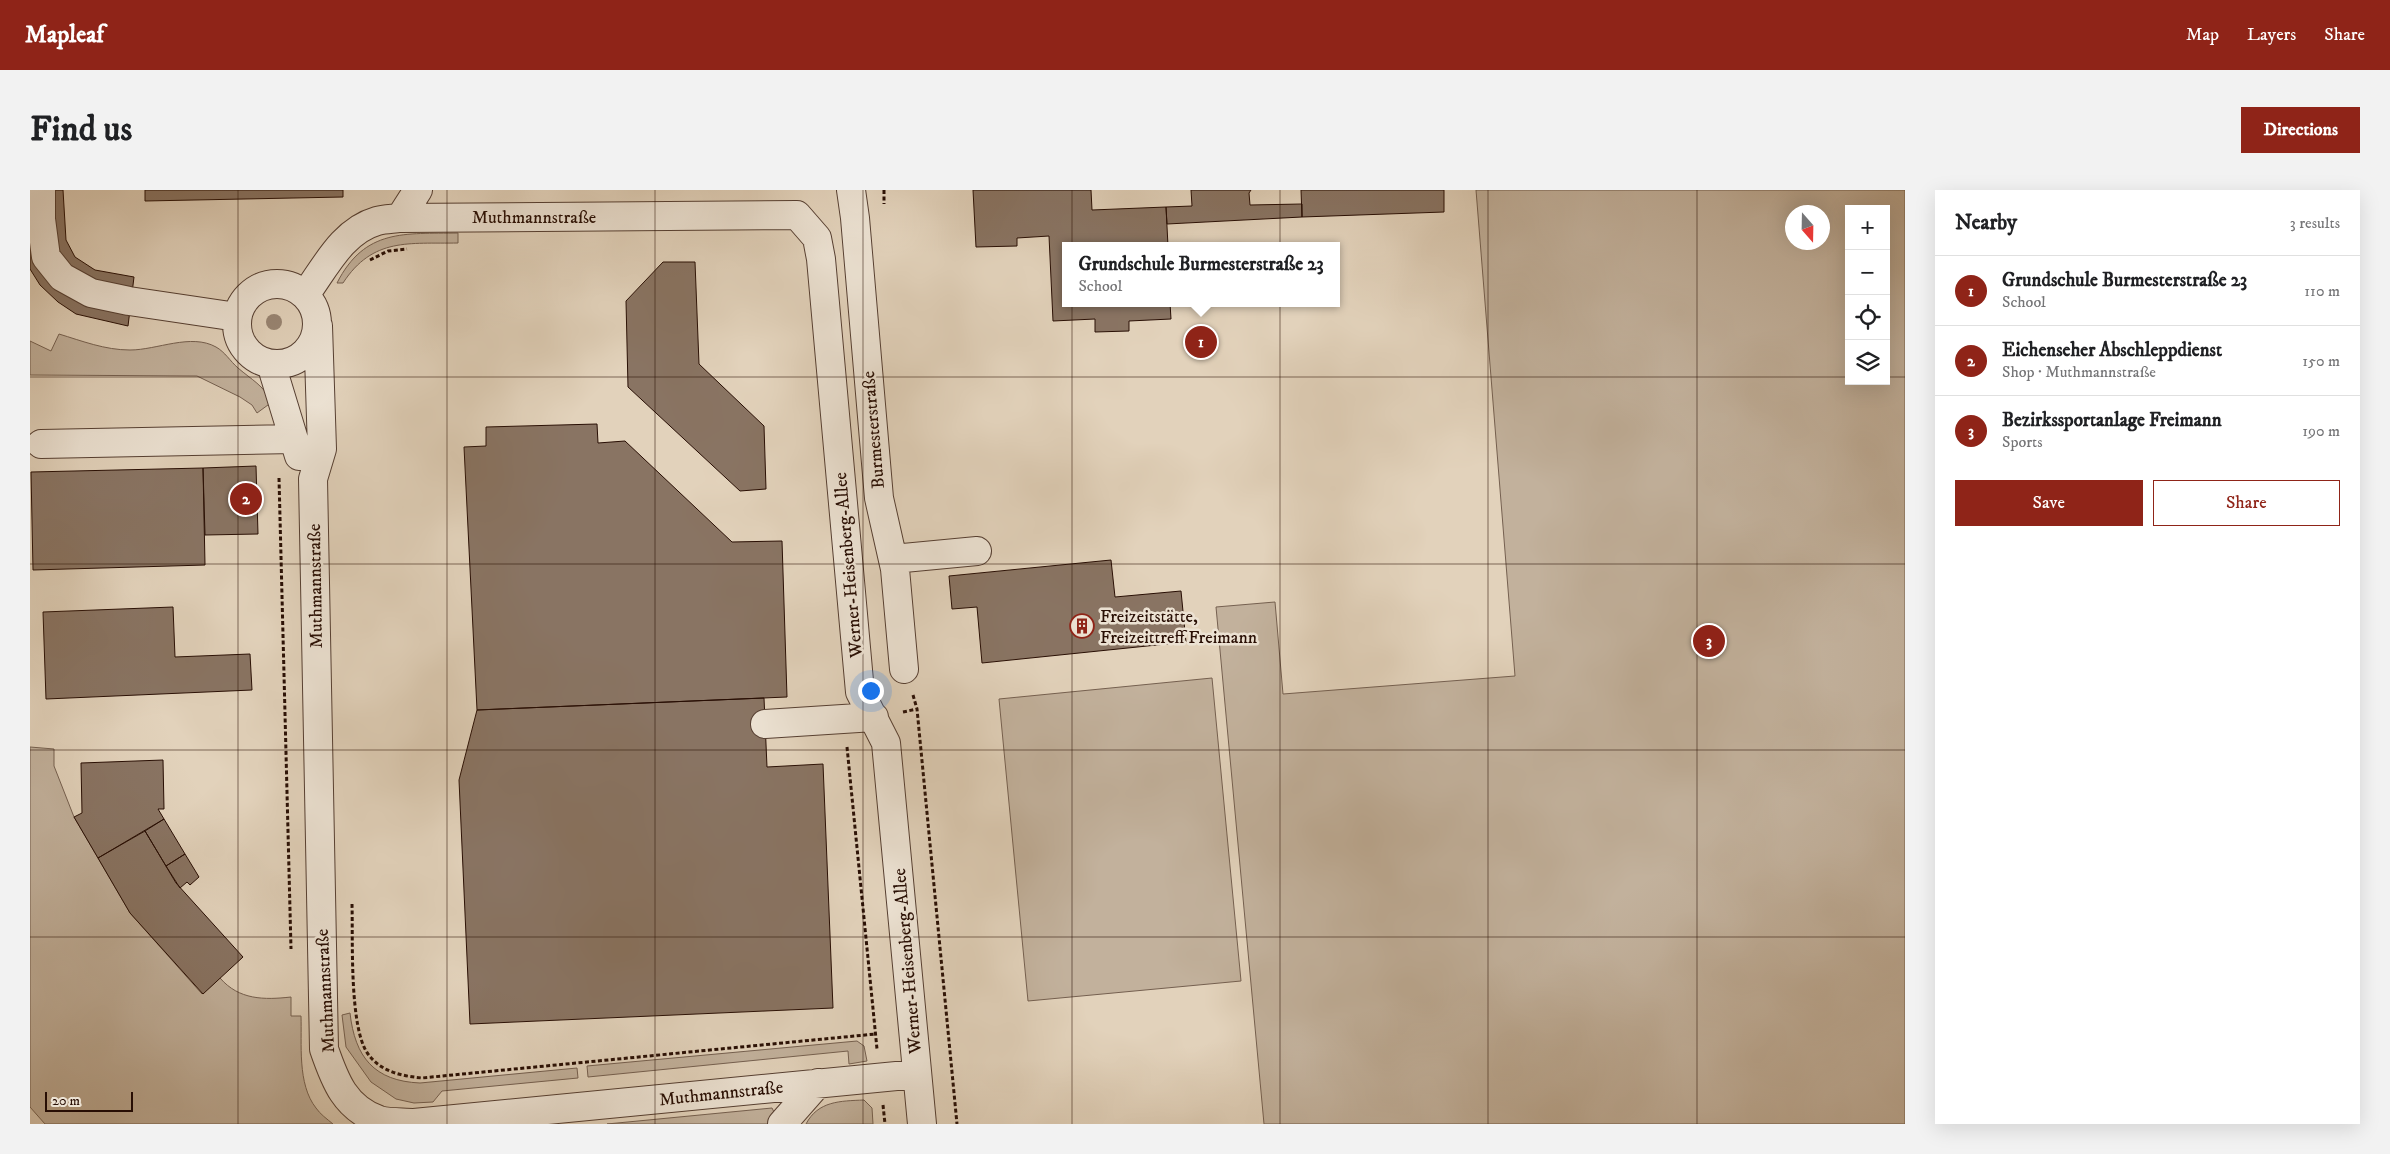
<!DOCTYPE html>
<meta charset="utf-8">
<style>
:root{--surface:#fff;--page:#f2f2f2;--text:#202124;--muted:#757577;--line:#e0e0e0;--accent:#8f2418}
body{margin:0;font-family:"IM FELL DW Pica",serif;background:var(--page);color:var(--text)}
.controls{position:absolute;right:15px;top:15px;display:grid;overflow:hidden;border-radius:0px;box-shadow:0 5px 20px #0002}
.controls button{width:45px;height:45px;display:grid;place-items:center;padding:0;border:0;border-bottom:1px solid var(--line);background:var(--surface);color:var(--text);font:25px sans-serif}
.compass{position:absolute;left:1755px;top:15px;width:45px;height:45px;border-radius:50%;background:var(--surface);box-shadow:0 5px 20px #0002;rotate:160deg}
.scale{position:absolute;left:15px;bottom:12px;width:88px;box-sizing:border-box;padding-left:5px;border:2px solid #280e04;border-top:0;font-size:14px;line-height:18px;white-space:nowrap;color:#280e04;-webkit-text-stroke:4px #ece2d3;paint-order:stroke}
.you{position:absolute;left:840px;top:500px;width:18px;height:18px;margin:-12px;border:4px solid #fff;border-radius:50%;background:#1a73e8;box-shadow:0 0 0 8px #1a73e833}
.badge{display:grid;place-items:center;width:32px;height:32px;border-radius:50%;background:var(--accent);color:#fff;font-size:16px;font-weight:700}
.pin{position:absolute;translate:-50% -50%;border:2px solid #fff;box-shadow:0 1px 5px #0006}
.popup{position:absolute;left:1032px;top:52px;width:278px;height:65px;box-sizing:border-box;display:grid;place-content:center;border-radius:0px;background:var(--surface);filter:drop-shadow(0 1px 4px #0005);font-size:16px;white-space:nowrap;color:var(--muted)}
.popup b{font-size:19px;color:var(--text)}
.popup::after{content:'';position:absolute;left:50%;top:100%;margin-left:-10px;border:10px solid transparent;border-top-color:var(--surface)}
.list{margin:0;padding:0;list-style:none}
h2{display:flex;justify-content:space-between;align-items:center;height:65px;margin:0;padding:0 20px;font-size:21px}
h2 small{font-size:16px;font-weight:400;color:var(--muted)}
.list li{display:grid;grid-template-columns:32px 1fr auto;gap:15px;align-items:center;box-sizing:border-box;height:70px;padding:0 20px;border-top:1px solid var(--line)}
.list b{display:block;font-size:19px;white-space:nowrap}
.list p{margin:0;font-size:16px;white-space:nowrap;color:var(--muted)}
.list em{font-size:16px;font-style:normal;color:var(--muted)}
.actions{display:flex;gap:10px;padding:15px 20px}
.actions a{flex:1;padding:11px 0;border:1px solid var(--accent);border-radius:0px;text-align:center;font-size:18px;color:var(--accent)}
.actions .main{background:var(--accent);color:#fff}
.icon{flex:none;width:28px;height:28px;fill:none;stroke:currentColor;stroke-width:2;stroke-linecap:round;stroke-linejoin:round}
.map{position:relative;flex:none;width:1875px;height:934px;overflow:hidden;border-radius:0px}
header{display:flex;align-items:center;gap:30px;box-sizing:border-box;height:70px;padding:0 25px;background:var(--accent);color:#fff}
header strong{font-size:24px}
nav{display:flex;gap:28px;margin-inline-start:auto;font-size:18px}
.intro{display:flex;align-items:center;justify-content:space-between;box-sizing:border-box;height:120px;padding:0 30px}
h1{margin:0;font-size:35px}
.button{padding:12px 22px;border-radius:0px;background:var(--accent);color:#fff;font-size:18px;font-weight:700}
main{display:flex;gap:30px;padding:0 30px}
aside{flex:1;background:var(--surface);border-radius:0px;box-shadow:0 5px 20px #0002}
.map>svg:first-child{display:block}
.green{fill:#c2b19c;stroke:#756050;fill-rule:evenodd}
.building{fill:#897463;stroke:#280e04}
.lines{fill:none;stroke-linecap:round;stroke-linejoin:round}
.minor-casing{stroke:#563f32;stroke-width:30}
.path{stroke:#280e04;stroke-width:3;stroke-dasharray:4 2.5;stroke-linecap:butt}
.minor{stroke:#ece2d3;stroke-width:28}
.tree{fill:#998674}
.grid{fill:none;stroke:#280e04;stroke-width:1;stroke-opacity:0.55}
.labels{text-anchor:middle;stroke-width:5;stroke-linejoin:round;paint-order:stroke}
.street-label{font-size:18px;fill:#280e04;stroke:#ece2d3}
.poi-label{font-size:18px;fill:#280e04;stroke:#ece2d3;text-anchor:start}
</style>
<header>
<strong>Mapleaf</strong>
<nav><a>Map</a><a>Layers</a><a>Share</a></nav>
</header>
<div class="intro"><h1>Find us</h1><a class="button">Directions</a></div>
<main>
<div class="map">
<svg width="1875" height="934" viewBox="0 0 1875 934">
<rect width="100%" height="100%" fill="#e2d2bb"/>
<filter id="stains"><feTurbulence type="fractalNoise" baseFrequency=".004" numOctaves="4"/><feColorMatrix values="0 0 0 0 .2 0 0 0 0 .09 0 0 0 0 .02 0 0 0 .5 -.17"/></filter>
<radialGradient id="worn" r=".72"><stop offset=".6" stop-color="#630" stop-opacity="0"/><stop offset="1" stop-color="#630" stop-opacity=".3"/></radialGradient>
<path class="green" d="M 1446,0 L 1875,0 L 1875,934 L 1234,934 L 1186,417 L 1245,412 L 1253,504 L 1485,486 ZM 1819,19 L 1856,19 L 1856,191 L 1819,191 ZM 1762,22 L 1792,22 L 1792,52 L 1762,52 Z
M 428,43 L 428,53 C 379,54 343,47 313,93 L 307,93 C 335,38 375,44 428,43 Z
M 29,144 C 52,151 75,160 100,160 C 127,160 161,143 186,157 C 195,162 200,171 208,178 C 222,190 233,195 242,212 L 227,223 L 222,215 L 210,207 L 167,186 L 0,185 L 0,151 L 21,161 Z
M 1182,488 L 1211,791 L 998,811 L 969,509 Z
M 0,557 L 24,559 L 24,576 L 44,627 L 100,723 L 172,804 L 190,788 C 209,810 234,810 261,807 L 261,826 L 271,826 C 272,853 267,894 286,918 C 290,924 297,929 303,934 L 15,934 L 0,917 Z
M 320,823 C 325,867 344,891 390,893 L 547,878 L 548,888 L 412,901 L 403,912 L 384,913 L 366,909 L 341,892 L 316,857 L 312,825 Z
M 827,851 L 834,856 L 837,871 L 819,874 L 818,861 L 558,887 L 557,876 Z
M 834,910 L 842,918 L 843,934 L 776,934 C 788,911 810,911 834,910 Z
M 742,918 L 744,922 L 739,934 L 577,934 Z"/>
<path class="building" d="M 0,0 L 33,0 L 36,50 L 45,67 L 65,80 L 104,87 L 98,136 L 46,124 L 28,112 L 10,95 L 0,79 Z
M 115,0 L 313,0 L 313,7 L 115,11 Z
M 943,0 L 1061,0 L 1062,20 L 1136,17 L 1138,56 L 1036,56 L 1036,113 L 1140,113 L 1141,129 L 1099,131 L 1099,141 L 1065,142 L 1065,129 L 1023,131 L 1019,46 L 987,48 L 987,56 L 946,57 Z
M 1161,0 L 1221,0 L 1219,3 L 1220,15 L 1272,14 L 1272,27 L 1137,34 L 1136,17 L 1162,16 Z
M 1271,0 L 1414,0 L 1414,22 L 1272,27 Z
M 633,72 L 665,72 L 669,174 L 734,236 L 736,299 L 710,301 L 598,197 L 596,111 Z
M 567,234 L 568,253 L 595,251 L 702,352 L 752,351 L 757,507 L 447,520 L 434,257 L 456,256 L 456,237 Z
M 226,276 L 228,344 L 175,345 L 173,278 Z
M 173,278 L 175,375 L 3,380 L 1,282 Z
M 1081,370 L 1085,407 L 1151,401 L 1156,452 L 952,473 L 947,417 L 922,419 L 919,386 Z
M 143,417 L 145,467 L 220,464 L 222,500 L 16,509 L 13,422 Z
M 734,508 L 737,577 L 793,574 L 803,818 L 440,834 L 429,590 L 447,520 Z
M 133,570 L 134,619 L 128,619 L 134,629 L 68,668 L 44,627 L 52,623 L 51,573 Z
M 134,629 L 155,664 L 136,676 L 115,641 Z
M 115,641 L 146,693 L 213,767 L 173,804 L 100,723 L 68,668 Z
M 155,664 L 169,687 L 160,695 L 157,692 L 150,698 L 136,676 Z"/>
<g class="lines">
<g class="minor-casing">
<path id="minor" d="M 11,0 L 11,29 L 16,67 L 32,87 L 61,103 L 99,111 L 207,127
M 821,0 L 825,28 L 849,308 L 865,379 L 874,479
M 370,28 L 388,0
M207 134a40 40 0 1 1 80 0a40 40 0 1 1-80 0Z
M 275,105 C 295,78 312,41 347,31 C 354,29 363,29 370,28 L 767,25 L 787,48 L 791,69 L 830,502 L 856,553 L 892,934
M 288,136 L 292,259 L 283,289 L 294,859 C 305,891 315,918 349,930 C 359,933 373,932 384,933 L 887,884
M 241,174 L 269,266
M 11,254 L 264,249
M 863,369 L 947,361
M 735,534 L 844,527
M 752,934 L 788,893"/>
</g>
<path class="path" d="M 854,0 L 854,14
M 340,70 L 358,61 L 377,59
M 249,288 L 261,759
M 883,505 L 887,519 L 927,934
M 873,522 L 887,519
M 817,557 L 847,859
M 322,714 C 323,748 319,838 338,864 C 351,882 372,886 392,888 L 845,844
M 853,915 L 855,934"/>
<use href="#minor" class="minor"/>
</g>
<circle class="tree" cx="244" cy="132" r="8"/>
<path class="grid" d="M 208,0 L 208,934M 417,0 L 417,934M 625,0 L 625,934M 833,0 L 833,934M 1042,0 L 1042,934M 1250,0 L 1250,934M 1458,0 L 1458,934M 1667,0 L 1667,934M 0,187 L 1819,187M 1856,187 L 1875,187M 0,374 L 1875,374M 0,560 L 1875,560M 0,747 L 1875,747"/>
<defs>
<g id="building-ring" transform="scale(1.25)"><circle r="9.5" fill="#ece2d3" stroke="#8f2418" stroke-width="1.5"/><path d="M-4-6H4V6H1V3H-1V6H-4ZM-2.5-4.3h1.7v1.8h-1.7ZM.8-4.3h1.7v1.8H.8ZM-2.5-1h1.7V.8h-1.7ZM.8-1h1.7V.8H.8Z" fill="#8f2418"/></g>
</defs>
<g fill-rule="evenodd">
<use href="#building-ring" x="1052" y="436"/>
</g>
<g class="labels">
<g class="street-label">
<text x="504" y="33">Muthmannstraße</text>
<text transform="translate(843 240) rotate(-95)" y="6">Burmesterstraße</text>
<text transform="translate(818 375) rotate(-95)" y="6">Werner-Heisenberg-Allee</text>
<text transform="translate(285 396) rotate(-91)" y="6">Muthmannstraße</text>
<text transform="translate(877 771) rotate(-95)" y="6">Werner-Heisenberg-Allee</text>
<text transform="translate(295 801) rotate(-93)" y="6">Muthmannstraße</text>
<text transform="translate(691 903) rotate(-6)" y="6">Muthmannstraße</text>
</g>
<g class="poi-label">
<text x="1070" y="432">Freizeitstätte,<tspan x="1070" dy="21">Freizeittreff Freimann</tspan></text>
</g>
</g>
<rect width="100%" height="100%" filter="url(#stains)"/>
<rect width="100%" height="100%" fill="url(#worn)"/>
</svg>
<div class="controls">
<button>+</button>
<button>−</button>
<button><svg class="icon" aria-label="locate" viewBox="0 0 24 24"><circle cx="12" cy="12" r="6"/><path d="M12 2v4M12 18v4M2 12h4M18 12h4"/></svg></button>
<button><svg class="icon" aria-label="layers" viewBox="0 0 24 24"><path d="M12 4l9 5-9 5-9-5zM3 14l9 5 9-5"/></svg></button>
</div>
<svg class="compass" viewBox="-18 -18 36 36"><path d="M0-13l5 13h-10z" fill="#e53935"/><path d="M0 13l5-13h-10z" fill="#757577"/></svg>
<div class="scale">20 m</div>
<div class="you"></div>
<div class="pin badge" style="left:1171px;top:152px">1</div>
<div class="popup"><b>Grundschule Burmesterstraße 23</b>School</div>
<div class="pin badge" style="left:216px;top:309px">2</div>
<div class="pin badge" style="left:1679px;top:451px">3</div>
</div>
<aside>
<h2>Nearby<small>3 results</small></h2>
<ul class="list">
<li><span class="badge">1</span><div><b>Grundschule Burmesterstraße 23</b><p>School</p></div><em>110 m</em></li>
<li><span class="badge">2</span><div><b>Eichenseher Abschleppdienst</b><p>Shop · Muthmannstraße</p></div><em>150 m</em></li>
<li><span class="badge">3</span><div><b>Bezirkssportanlage Freimann</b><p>Sports</p></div><em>190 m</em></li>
</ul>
<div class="actions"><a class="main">Save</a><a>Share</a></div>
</aside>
</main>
